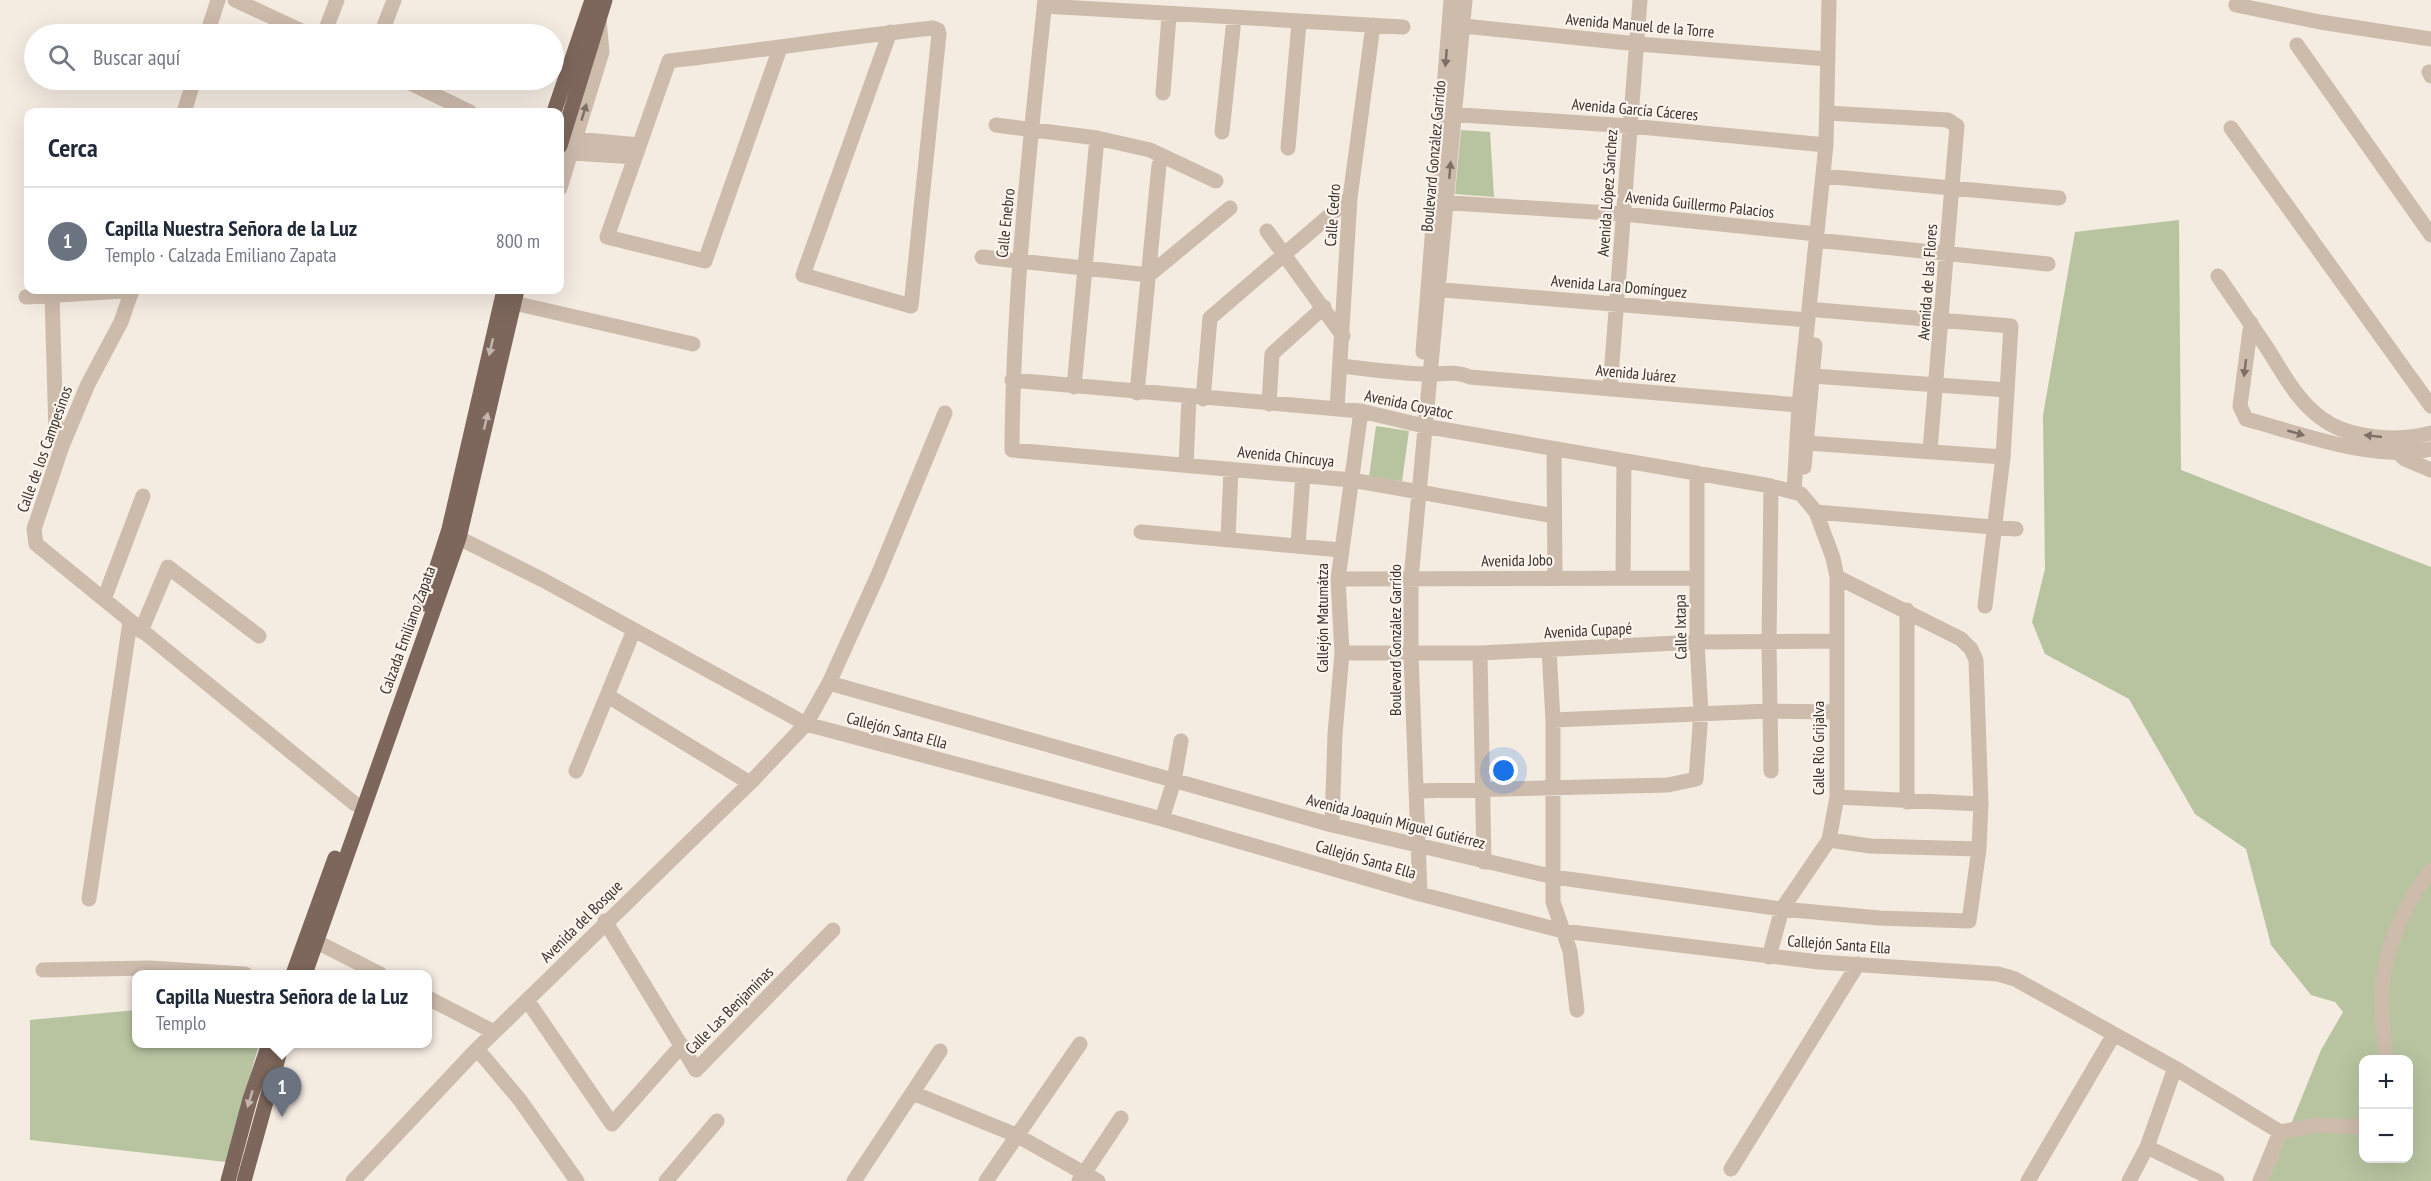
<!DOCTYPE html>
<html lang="es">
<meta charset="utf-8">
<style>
:root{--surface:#fff;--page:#f2f2f3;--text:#1f2937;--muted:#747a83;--line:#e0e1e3;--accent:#1f5a5e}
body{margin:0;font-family:"PT Sans Narrow",sans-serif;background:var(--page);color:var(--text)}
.controls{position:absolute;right:18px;bottom:18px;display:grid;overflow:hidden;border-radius:12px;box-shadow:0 6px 24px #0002}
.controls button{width:54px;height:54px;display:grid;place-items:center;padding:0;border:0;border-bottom:2px solid var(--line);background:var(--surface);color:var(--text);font:30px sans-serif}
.you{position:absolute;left:1504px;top:771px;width:21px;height:21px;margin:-15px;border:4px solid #fff;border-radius:50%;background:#1a73e8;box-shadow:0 0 0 9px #1a73e833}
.badge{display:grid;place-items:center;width:39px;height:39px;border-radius:50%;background:var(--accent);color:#fff;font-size:20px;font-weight:700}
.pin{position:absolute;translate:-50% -50px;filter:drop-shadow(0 2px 3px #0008)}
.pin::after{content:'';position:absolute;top:32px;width:21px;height:18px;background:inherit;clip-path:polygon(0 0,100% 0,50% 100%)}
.popup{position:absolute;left:132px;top:970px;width:300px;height:78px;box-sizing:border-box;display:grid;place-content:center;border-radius:12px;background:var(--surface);filter:drop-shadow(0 2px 4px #0005);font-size:20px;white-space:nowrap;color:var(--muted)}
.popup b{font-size:22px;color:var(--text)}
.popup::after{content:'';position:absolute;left:50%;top:100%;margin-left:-12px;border:12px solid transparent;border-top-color:var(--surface)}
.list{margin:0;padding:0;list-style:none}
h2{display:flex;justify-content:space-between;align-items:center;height:78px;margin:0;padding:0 24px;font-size:26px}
h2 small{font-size:20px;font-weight:400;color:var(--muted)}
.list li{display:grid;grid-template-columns:39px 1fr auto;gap:18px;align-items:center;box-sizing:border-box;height:108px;padding:0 24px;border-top:2px solid var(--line)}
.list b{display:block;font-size:22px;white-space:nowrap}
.list p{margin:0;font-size:20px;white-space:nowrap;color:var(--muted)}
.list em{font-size:20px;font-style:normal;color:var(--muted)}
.icon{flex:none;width:33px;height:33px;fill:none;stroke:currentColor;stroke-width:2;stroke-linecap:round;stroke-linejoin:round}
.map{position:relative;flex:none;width:2431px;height:1181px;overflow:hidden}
.search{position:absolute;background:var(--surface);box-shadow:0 6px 24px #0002;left:24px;top:24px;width:540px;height:66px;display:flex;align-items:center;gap:15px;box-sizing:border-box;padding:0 21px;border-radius:33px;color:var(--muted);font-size:22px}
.panel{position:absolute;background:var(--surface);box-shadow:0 6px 24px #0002;left:24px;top:108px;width:540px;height:186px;border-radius:12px}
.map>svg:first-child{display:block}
.green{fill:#b8c4a0;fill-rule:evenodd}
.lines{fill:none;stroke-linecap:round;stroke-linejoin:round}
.minor{stroke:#cdbbac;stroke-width:15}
.major{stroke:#7d675c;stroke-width:15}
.oneway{fill:#7d6f65}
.oneway2{fill:#c2b5ac}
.labels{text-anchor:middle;stroke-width:4.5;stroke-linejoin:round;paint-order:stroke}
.street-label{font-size:16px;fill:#3b302b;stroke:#fbf5ee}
</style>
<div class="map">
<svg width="2431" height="1181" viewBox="0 0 2431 1181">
<rect width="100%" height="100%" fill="#f4ebe1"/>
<path class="green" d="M 1461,130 L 1490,132 L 1494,197 L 1455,194 Z
M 2179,220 L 2181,470 L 2431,567 L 2431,1181 L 2268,1181 L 2321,1050 L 2343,1012 L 2335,1002 L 2311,995 L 2271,945 L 2246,849 L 2195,814 L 2129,699 L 2045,654 L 2032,622 L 2045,569 L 2043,415 L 2075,232 ZM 2364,1060 L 2408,1060 L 2408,1158 L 2364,1158 Z
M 1376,426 L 1409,431 L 1402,481 L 1369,477 Z
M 136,1010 L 136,1044 L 259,1044 L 226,1162 L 30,1140 L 30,1020 Z"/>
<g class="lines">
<path class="minor" d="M 235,0 L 308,34
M 1045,0 C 1029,150 1013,299 1012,450 L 1352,480 L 1554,516
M 2236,5 L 2320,22 L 2431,39
M 1044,6 L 1403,27
M 1454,25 L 1638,44 L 1828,59
M 207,34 L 218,0
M 324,34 L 337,0
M 381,34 L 394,0
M 2297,45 L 2431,235
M 780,48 L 705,261 L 607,237 L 669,61 C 757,51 845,37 933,28 L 938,30 L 939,34 L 911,306 L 803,275 L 890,32
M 2429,72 L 2431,76
M 404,80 L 470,112
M 1163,93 L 1169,16
M 184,112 L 194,80
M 1827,113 L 1948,120 L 1957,126 L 1930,450
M 1446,114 L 1630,126 L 1826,145
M 996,125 L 1097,138 L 1150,150 L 1216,181
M 2231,128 L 2431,406
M 1222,132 L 1234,19
M 576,139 L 639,145
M 1288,148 L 1299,23
M 572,153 L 635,157
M 1823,176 L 2059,198
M 560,188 L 602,52 L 599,20
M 1437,202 L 1624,214 L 1817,234
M 1267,231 L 1343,336
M 1816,240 L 2048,264
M 982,257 L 1149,275 L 1230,208
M 2218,276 C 2234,300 2251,324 2267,348 C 2283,373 2298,403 2324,420 C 2351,439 2400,442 2431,433
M 1431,289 L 1808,320
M 132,290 L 121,322 L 88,384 L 62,446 L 34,529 L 36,544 L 355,804
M 52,295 L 56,433 L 62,446
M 26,297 L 123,291 L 131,294
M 514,303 L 693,344
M 1818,310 L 2011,326 L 2003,457 L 1985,606
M 2251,323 L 2240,406 L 2246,419 C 2302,434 2373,462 2431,449
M 1423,352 L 1451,0
M 1341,366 C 1369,369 1397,373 1424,374 C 1441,375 1454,370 1470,377 L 1799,405
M 1813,376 L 2007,390
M 1012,380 L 1361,411 L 1424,426 L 1771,486 L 1801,494 L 1816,512 L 1833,558 L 1837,577 L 1837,797 L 1829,840 L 1782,909 L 1769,957
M 1074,387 L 1097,138
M 1610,389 L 1640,0
M 1137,393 L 1159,165
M 1203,399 L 1210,318 L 1350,198
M 1269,404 L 1272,354 L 1324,307
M 1337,409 L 1350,198 L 1373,25
M 1807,443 L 2003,457
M 1554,450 L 1555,577
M 2397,452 L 2405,459 L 2431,470
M 1186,465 L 1189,398
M 1804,467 L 1815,345
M 1771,486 L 1769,642 L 1771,771
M 1794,492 L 1799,405 L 1826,145 L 1829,0
M 1816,512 L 2016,529
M 1141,532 L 1341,550
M 459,538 L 543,580 L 806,724 L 1162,819 L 1420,894 L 1563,931 L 1819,962 L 1998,974 L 2015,979 L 2175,1068 L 2280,1132
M 1228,538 L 1231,469
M 1298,545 L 1303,475
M 1623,577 L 1624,461
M 1338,579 L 1697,578
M 104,599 L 143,496
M 141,631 L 168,567 L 259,636
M 1549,650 L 1553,720 L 1553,902 L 1570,951 L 1577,1010
M 1342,653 L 1480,653 L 1697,642 L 1836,641
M 1480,653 L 1484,862
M 829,683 L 1332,825 L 1554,877 L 1782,909 L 1879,918 L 1969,921 L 1979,849 L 1981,804 L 1976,660 L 1971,649 L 1961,639 L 1837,577
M 608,696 L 750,783
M 1553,720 L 1769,711 L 1836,712
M 576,771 L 634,630
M 1416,791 L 1668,785 L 1696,779 L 1701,713 L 1697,642 L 1697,473
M 1837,797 L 1981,804
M 1907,802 L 1907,610
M 1162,819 L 1174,781 L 1181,741
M 1332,825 L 1335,734 L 1342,653 L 1338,579 L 1361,411
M 1829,840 L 1870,846 L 1979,849
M 1420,894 L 1411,654 L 1411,579 L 1465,0
M 89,899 L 130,622
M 605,921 L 696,1070 L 833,930
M 317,942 L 380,974
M 43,970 L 150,968 L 245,974
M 428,998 L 494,1032
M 527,1000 L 612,1124 L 682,1045
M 477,1049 L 520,1100 L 577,1181
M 2386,1060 C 2385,1037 2380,1012 2382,990 C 2384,949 2406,901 2431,870
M 913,1093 L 1016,1135 L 1098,1181
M 2280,1132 L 2318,1125 L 2364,1127
M 2147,1147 L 2217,1181
M 1731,1169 L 1858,964
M 353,1181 L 477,1049 L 750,783 L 806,724 L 829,683 L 878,575 L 945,413
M 666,1181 L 717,1121
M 854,1181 L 940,1051
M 986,1181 L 1080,1044
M 1079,1181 L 1121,1118
M 2028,1181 L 2113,1036
M 2129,1181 L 2147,1147 L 2175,1068
M 2260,1181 L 2280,1132"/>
<path class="major" d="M 554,112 L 592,0
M 560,146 L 605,0
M 425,604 L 449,529 L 504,290
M 293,974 L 335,858
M 305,974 L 459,538 L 517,290
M 228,1181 L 250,1099 L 269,1044
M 244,1181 L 282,1044"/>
</g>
<defs><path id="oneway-solid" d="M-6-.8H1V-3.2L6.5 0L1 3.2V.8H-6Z" transform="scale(1.5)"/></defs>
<g class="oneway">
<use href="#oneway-solid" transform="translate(1446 58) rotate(95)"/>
<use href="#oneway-solid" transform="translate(584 112) rotate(-73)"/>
<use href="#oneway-solid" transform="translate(1450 170) rotate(-85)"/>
<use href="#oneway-solid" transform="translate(2245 368) rotate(97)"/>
<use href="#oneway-solid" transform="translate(2296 433) rotate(16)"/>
<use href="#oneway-solid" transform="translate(2373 436) rotate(-174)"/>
</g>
<g class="oneway2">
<use href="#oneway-solid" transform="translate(491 347) rotate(103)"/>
<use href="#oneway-solid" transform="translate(486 421) rotate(-77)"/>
<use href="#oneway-solid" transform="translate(250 1099) rotate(107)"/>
</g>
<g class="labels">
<g class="street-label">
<text transform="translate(1640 25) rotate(5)" y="6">Avenida Manuel de la Torre</text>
<text transform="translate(1635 109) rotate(5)" y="6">Avenida García Cáceres</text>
<text transform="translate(1433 156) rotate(-85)" y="6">Boulevard González Garrido</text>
<text transform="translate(1607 193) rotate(-86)" y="6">Avenida López Sánchez</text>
<text transform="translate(1700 204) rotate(6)" y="6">Avenida Guillermo Palacios</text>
<text transform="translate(1332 215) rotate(-86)" y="6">Calle Cedro</text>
<text transform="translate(1005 223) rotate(-84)" y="6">Calle Enebro</text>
<text transform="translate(1927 282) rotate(-86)" y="6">Avenida de las Flores</text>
<text transform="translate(1619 286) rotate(5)" y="6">Avenida Lara Domínguez</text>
<text transform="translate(1636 373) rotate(5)" y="6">Avenida Juárez</text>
<text transform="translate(1409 404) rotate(12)" y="6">Avenida Coyatoc</text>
<text transform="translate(44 449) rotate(-70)" y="6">Calle de los Campesinos</text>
<text transform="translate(1286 456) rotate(6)" y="6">Avenida Chincuya</text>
<text transform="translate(1517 560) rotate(-1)" y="6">Avenida Jobo</text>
<text transform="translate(1322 618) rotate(-90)" y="6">Callejón Matumátza</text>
<text transform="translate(1680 627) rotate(-91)" y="6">Calle Ixtapa</text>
<text transform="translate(407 630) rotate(-70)" y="6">Calzada Emiliano Zapata</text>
<text transform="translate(1588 630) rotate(-3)" y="6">Avenida Cupapé</text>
<text transform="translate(1395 640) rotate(-90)" y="6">Boulevard González Garrido</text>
<text transform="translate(897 730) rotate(15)" y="6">Callejón Santa Ella</text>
<text transform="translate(1818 748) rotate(-90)" y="6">Calle Río Grijalva</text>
<text transform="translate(1396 821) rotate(14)" y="6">Avenida Joaquín Miguel Gutiérrez</text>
<text transform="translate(1366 859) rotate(16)" y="6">Callejón Santa Ella</text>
<text transform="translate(581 921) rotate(-45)" y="6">Avenida del Bosque</text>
<text transform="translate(1839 944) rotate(4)" y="6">Callejón Santa Ella</text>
<text transform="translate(729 1010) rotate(-45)" y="6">Calle Las Benjaminas</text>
</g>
</g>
</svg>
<div class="controls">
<button>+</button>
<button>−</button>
</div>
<div class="you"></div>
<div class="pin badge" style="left:282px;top:1117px;background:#6b7280">1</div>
<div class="popup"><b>Capilla Nuestra Señora de la Luz</b>Templo</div>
<div class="search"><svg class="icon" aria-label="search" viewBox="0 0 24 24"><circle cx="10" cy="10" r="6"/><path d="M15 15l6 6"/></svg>Buscar aquí</div>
<section class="panel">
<h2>Cerca<small></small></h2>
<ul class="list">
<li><span class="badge" style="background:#6b7280">1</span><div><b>Capilla Nuestra Señora de la Luz</b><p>Templo · Calzada Emiliano Zapata</p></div><em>800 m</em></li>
</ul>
</section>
</div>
